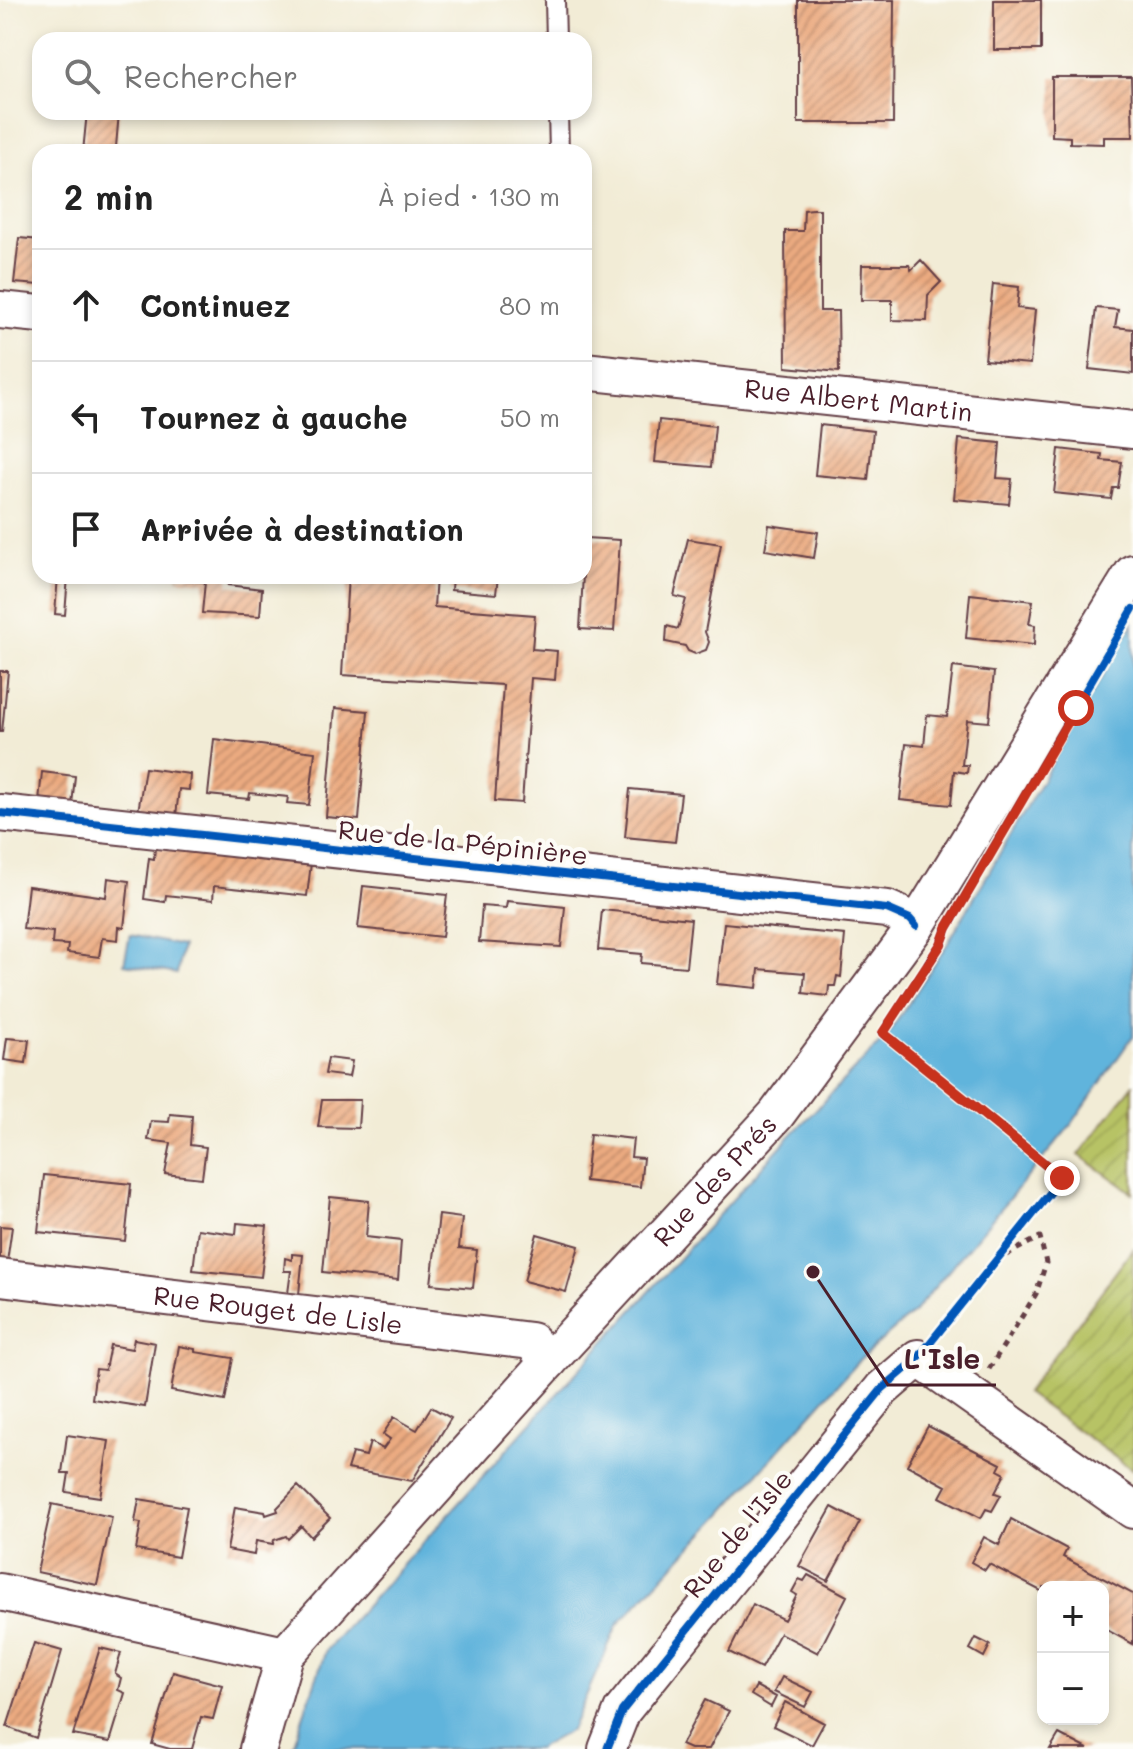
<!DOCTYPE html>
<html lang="fr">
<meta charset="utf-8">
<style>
:root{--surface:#fff;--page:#f2f2f2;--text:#222;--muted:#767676;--line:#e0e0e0}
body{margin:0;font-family:Mali,sans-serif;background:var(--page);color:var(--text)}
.controls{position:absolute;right:24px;bottom:24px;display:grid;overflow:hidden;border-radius:16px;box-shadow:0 4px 12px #0003}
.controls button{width:72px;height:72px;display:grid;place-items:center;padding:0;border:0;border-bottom:2px solid var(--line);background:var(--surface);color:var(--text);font:40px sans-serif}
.stop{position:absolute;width:24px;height:24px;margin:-18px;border:6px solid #c8321e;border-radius:50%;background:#fff}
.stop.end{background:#c8321e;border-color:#fff;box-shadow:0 2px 8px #0008}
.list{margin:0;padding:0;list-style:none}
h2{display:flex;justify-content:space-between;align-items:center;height:104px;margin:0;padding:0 32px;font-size:34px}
h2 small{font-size:26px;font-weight:400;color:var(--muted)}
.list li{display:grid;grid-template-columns:52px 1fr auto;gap:24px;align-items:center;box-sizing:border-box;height:112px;padding:0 32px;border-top:2px solid var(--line)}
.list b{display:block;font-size:30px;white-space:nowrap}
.list em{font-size:26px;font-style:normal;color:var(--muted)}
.icon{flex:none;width:44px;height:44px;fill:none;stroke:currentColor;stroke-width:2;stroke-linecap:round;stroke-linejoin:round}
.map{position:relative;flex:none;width:1133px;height:1749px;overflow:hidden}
.search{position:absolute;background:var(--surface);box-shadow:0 4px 12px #0003;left:32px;top:32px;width:560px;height:88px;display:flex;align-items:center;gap:20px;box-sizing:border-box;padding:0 28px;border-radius:24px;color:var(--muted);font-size:30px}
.panel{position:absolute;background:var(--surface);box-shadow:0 4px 12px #0003;left:32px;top:144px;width:560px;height:440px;border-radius:24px}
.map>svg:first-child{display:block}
.garden{fill:url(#garden-furrows);stroke:#807148;stroke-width:2}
.water{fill:#60b4dc;stroke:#556a84;stroke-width:2}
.building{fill:url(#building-hatch)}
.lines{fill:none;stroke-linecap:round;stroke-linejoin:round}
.lane-casing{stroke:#633e45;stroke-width:22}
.street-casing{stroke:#633e45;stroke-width:40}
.path{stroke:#633e45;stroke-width:5;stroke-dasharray:6 6;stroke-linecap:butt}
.lane{stroke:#fff;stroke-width:18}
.street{stroke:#fff;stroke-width:36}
.cycleway-casing{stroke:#fdfcf7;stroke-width:13}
.cycleway{stroke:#0057b8;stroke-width:8}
.route{stroke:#c8321e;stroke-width:10}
.labels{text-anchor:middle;stroke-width:8;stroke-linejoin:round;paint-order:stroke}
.street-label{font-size:26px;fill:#4a1f2b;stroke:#fdfcf7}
.leader{fill:none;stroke:#4a1f2b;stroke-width:3}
.callout-dot{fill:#4a1f2b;stroke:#fdfcf7;stroke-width:3}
.callout-label{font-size:28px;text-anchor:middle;font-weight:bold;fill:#4a1f2b;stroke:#fdfcf7;stroke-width:8;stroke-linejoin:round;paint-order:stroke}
</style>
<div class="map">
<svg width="1133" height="1749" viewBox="0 0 1133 1749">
<defs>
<pattern id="garden-furrows" width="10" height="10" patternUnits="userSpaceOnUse" patternTransform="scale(2)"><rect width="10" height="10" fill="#b7c365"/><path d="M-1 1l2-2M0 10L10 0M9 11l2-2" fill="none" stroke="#9fa758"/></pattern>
<pattern id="building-hatch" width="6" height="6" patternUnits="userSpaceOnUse" patternTransform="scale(2)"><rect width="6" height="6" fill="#ebaa80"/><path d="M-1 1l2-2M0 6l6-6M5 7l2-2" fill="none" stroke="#c08a69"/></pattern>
</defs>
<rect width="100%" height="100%" fill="#fdfcf7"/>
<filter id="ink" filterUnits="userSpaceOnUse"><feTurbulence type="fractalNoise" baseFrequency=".0125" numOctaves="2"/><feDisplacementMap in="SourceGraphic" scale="16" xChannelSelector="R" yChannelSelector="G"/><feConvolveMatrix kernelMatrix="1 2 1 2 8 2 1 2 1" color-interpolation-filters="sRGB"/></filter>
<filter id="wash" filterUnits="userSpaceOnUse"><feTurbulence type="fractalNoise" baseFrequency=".006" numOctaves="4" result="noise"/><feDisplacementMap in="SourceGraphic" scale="32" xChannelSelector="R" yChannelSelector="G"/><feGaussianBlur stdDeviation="1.8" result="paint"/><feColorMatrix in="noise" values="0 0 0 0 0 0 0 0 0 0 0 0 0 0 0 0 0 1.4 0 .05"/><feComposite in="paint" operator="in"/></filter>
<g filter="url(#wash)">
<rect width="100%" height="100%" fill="#f2ecd6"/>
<path class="garden" d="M 1133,1085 L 1133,1193 L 1079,1155 Z
M 1133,1249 L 1133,1470 L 1026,1393 Z"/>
<path class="water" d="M 1133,623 L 1133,1036 L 1071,1125 L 914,1312 L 860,1359 L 721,1515 L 618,1624 L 571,1730 L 537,1749 L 292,1749 L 326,1650 L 789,1137 L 887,1036 L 948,943 Z
M 130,935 L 182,946 L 177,974 L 124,964 Z"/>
<g id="blocks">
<path class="building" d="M 798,0 L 894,0 L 893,123 L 798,123 Z
M 994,0 L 1041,0 L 1041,50 L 994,50 Z
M 1052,77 L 1131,77 L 1133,137 L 1104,137 L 1104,144 L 1070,143 L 1070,137 L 1052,136 Z
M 87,112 L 119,112 L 116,147 L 142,150 L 142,152 L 83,152 Z
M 813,209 L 820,209 L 820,311 L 838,311 L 839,372 L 786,367 L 785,231 L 803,231 L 804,210 Z
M 19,238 L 40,240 L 40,285 L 14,283 Z
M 921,260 L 941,282 L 928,295 L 927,321 L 892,320 L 892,300 L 861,300 L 862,265 L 909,265 L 911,270 Z
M 993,284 L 1019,287 L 1017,308 L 1035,310 L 1030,364 L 985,360 Z
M 1096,308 L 1118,310 L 1115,327 L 1133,329 L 1133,374 L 1089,369 Z
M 659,420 L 715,426 L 711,467 L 655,462 Z
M 820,425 L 873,431 L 868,480 L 815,475 Z
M 959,439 L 1000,443 L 997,478 L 1012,479 L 1009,504 L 954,499 Z
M 1059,449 L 1102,454 L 1101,460 L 1122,462 L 1118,488 L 1113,488 L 1111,499 L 1054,493 Z
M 769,525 L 818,532 L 814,558 L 765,550 Z
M 585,538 L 620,540 L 614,631 L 580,629 Z
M 688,539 L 721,544 L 705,632 L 709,642 L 706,650 L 695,654 L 688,651 L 685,646 L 666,642 L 667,626 L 678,629 L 686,599 L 674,596 Z
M 58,576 L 68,576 L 65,615 L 55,614 Z
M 177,576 L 229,576 L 228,585 L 262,589 L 260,616 L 202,613 L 205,582 L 177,579 Z
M 348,576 L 436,576 L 434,607 L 535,615 L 532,649 L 557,651 L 555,680 L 531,678 L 522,803 L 495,801 L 503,685 L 342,675 Z
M 452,576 L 498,576 L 496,594 L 451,590 Z
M 970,594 L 1033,601 L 1029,624 L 1035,625 L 1034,645 L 966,638 Z
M 953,667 L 994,672 L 989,722 L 967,720 L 962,765 L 968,765 L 967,773 L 954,771 L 951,805 L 900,800 L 906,744 L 924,746 L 927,715 L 947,717 Z
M 0,671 L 8,671 L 2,732 L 0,732 Z
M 335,708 L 368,711 L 359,820 L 326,817 Z
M 214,739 L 315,752 L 309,805 L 287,803 L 288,797 L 250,793 L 249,799 L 208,795 Z
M 145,768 L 190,774 L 189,790 L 179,789 L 176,816 L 138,812 Z
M 42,772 L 75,776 L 72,805 L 39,801 Z
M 630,789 L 681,794 L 675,842 L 625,837 Z
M 172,840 L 312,855 L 307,896 L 214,886 L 213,900 L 166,895 L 165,902 L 144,899 L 149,858 L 154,859 L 155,848 L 170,850 Z
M 108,878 L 129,881 L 124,928 L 119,927 L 118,940 L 102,938 L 99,957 L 67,953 L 68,945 L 52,944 L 53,932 L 23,929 L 28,886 L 106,897 Z
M 363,886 L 447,895 L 442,937 L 358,928 Z
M 507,901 L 565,907 L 561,947 L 479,942 L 482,906 L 506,908 Z
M 602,910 L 691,919 L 686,967 L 641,963 L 642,954 L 598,950 Z
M 724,923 L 845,935 L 841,977 L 837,976 L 835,986 L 829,986 L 828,996 L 803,993 L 805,973 L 759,969 L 757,988 L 717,984 Z
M 7,1038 L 29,1040 L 26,1063 L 4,1060 Z
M 328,1058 L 352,1061 L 349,1077 L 325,1074 Z
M 322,1100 L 360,1100 L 358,1128 L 318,1127 Z
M 170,1114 L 192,1116 L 190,1145 L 206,1147 L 202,1178 L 165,1174 L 171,1143 L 148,1140 L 151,1121 L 169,1122 Z
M 590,1134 L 633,1139 L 631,1157 L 643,1158 L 640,1187 L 585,1181 Z
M 44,1175 L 131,1184 L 125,1241 L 38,1232 Z
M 330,1197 L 369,1201 L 366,1237 L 401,1241 L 398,1280 L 323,1272 Z
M 439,1215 L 462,1218 L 459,1248 L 477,1250 L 473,1288 L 431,1284 Z
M 237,1223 L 267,1226 L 261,1277 L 193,1270 L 198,1229 L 236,1234 Z
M 0,1226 L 12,1227 L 7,1262 L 0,1261 Z
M 537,1234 L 579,1246 L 566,1292 L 524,1281 Z
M 292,1254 L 303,1255 L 299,1294 L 288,1293 L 291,1271 L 284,1271 L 285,1258 L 292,1260 Z
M 134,1339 L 155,1343 L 145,1407 L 92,1399 L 96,1369 L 105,1370 L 110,1345 L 132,1349 Z
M 179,1346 L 195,1349 L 195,1352 L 233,1358 L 225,1401 L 171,1391 Z
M 431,1407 L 451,1418 L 412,1481 L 347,1469 L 352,1453 L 366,1456 L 370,1442 L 383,1449 L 390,1439 L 383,1434 L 394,1417 L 417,1430 Z
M 928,1426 L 1001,1464 L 998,1470 L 1005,1474 L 995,1493 L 1001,1495 L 992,1511 L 986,1509 L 981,1518 L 940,1497 L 946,1486 L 907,1465 Z
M 67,1435 L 109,1441 L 100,1497 L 66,1492 L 69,1473 L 62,1473 Z
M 298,1486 L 330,1518 L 311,1537 L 301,1526 L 288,1539 L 286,1536 L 274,1540 L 273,1544 L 256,1541 L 254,1555 L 227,1550 L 235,1507 L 265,1512 L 266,1515 L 278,1511 L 277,1508 Z
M 139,1499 L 187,1507 L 178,1557 L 136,1550 L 141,1523 L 135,1522 Z
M 52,1504 L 112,1517 L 97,1585 L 37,1572 Z
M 832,1507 L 860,1522 L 828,1581 L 799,1566 Z
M 1011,1519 L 1067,1549 L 1063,1557 L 1133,1594 L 1133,1644 L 1103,1628 L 1103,1587 L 1043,1587 L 1043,1592 L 989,1564 L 985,1570 L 971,1562 L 984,1537 L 999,1545 Z
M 808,1575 L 847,1596 L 818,1653 L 780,1633 L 761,1668 L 729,1652 L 753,1604 L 784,1620 L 797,1595 L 792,1592 L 799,1579 L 804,1581 Z
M 976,1638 L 990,1645 L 984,1657 L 970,1649 Z
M 34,1643 L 62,1651 L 36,1738 L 7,1727 Z
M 100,1648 L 121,1653 L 115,1674 L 121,1678 L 118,1690 L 125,1693 L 110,1742 L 73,1735 Z
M 173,1672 L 222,1685 L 213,1719 L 201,1717 L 192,1749 L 170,1749 L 152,1744 Z
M 782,1677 L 813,1692 L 805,1707 L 774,1692 Z
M 756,1686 L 776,1697 L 771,1707 L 751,1695 Z
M 705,1700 L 729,1711 L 709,1749 L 690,1749 L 681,1745 Z
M 785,1702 L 824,1723 L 812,1745 L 773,1726 Z
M 1059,1734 L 1088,1749 L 1050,1749 Z"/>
</g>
</g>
<g filter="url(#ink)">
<use href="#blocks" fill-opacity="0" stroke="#633e45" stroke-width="2"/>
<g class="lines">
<g class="lane-casing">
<path id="lane" d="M 555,0 L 556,40
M 558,112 L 559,152"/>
</g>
<g class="street-casing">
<g id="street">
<path d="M 0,310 L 40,314"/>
<path id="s1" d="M 584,371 L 1133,430"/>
<path d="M 0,813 L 887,909 L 910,919 L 916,926"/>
<path id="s2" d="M 0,1277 L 531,1341 L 549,1361"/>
<path d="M 0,1592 L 285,1655"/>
<path id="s3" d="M 258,1749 L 285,1655 L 549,1361 L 776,1115 L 916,926 L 1133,573"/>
<path d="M 607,1749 L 622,1711 L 882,1389 L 918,1358 L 1133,1510"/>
</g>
</g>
<path class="path" d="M 989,1369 L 1036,1294 L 1046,1263 L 1040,1237 L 995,1261"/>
<use href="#lane" class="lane"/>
<use href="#street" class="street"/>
<g class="cycleway-casing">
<path id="cycleway" d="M 0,813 L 887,909 L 910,919 L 916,926
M 607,1749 L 622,1711 L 882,1389 L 918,1358 L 1062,1178 L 883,1033 L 941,944 L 947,928 L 1133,609"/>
</g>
<use href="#cycleway" class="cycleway"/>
</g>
</g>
<g class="lines" filter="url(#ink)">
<path class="route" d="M 1062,1178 L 883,1033 L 941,944 L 947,928 L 1076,708"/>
</g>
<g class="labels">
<g class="street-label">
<text dy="9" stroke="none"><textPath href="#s1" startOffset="276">Rue Albert Martin</textPath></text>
<text transform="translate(463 843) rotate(6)" y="9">Rue de la Pépinière</text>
<text dy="9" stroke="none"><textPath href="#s3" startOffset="738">Rue des Prés</textPath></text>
<text dy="9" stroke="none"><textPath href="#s2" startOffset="280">Rue Rouget de Lisle</textPath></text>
<text transform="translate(738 1534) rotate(-51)" y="9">Rue de l'Isle</text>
</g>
</g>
<path class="leader" d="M813 1272L888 1385H996"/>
<circle class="callout-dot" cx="813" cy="1272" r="8"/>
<g class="callout-label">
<text x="942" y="1369">L'Isle</text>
</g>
</svg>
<div class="controls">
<button>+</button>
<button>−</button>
</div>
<div class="stop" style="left:1076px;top:708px"></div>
<div class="stop end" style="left:1062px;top:1178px"></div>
<div class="search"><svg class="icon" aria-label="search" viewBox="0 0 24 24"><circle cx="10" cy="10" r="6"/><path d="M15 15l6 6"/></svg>Rechercher</div>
<section class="panel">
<h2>2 min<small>À pied · 130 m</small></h2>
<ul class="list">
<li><svg class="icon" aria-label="ahead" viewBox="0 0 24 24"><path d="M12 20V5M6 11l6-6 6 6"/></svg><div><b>Continuez</b></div><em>80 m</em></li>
<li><svg class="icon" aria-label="left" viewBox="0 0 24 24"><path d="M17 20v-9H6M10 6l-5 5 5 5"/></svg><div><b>Tournez à gauche</b></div><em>50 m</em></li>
<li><svg class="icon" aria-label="arrive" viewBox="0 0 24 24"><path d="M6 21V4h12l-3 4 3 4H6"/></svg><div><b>Arrivée à destination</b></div></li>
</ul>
</section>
</div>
